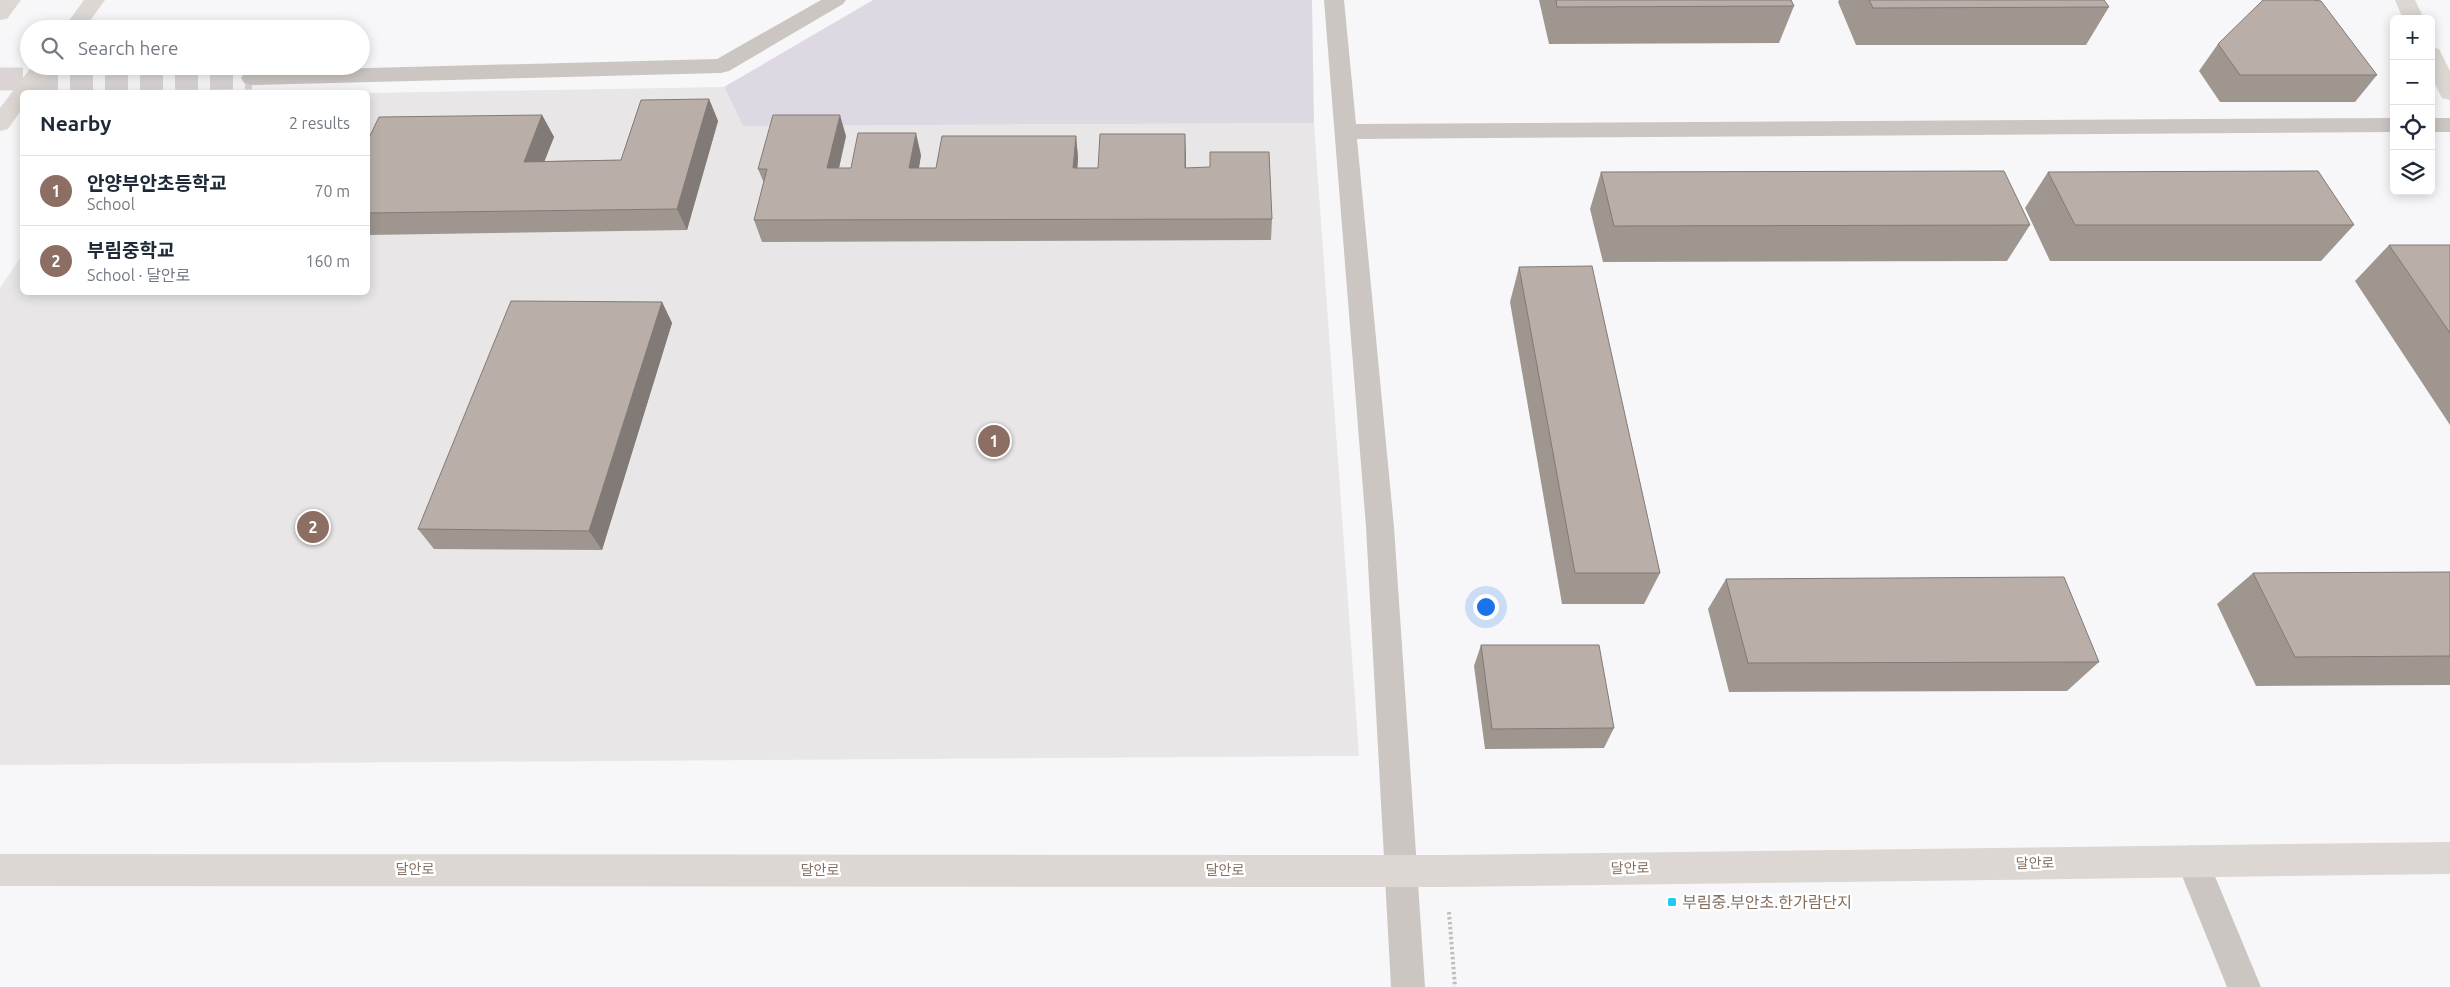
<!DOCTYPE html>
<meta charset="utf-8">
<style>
:root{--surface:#fff;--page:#f6f6f7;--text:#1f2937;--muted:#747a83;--line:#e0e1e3;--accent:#1f718a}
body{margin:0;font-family:Ubuntu,"Noto Sans KR",sans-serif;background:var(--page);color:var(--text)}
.controls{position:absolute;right:15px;top:15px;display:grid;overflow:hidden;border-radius:8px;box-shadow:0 2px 12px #0003}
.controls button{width:45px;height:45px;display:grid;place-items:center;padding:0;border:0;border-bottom:1px solid var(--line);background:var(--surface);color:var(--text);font:25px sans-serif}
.you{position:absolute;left:1485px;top:606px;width:18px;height:18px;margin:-12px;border:4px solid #fff;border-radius:50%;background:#1a73e8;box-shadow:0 0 0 8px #1a73e833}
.badge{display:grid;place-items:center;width:32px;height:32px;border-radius:50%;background:var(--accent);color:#fff;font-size:16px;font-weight:700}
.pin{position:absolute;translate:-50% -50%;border:2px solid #fff;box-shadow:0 1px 5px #0006}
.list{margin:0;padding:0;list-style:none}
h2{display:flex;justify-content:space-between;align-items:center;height:65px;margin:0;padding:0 20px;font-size:21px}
h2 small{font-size:16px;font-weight:400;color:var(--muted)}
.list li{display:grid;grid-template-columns:32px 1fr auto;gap:15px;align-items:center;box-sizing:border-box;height:70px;padding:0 20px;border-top:1px solid var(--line)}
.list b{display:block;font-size:19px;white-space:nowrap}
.list p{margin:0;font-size:16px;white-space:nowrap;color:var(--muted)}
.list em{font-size:16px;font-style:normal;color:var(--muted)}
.icon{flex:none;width:28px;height:28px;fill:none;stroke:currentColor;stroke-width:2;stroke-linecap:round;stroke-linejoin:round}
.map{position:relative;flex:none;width:2450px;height:987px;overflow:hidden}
.search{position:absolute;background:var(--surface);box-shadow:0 2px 12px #0003;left:20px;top:20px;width:350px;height:55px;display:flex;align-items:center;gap:12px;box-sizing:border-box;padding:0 18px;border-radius:28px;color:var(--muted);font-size:19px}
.panel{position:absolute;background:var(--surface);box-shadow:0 2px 12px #0003;left:20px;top:90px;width:350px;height:205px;border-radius:8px}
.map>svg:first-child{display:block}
.built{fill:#e8e6e7}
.green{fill:#ddd8e2}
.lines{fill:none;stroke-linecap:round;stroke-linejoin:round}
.street-tunnel{stroke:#dad5d4;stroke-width:23;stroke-dasharray:23 12;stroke-linecap:butt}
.path{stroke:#c1bdba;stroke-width:4;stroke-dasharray:2.5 2.5;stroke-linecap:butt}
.lane{fill:#cbc6c2;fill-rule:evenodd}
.street{fill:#cbc6c2;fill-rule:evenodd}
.secondary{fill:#dcd7d3;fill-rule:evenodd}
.wall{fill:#9f9690}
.shaded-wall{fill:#827a76}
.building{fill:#b9afa8;stroke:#827a76}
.poi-dot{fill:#20caf0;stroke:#fff;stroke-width:2}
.labels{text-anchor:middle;stroke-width:5;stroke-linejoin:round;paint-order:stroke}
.street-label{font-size:14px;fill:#847062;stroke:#fff}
.near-poi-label{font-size:16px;fill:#847062;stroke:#fff;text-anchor:start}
</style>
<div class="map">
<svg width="2450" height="987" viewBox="0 0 2450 987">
<rect width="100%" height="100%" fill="#f7f7fa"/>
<path class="built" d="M 724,87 L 743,126 L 1314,123 L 1359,756 L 0,765 L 0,288 L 22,255 L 22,292 L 368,292 L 368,93 Z"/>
<path class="green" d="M 873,0 L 1312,0 L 1314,123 L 743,126 L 724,87 Z"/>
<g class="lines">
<path class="street-tunnel" d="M 0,79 L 252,78"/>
<path class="path" d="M 1449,912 L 1455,987"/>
<path class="lane" d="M 2192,845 L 2204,850 L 2261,987 L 2227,987 L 2176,861 L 2180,850 Z"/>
<path class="street" d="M 821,0 L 846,0 L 843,4 L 729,71 L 721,73 L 252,85 L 244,83 L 241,78 L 244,73 L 252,71 L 717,59 Z
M 1324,0 L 1344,0 L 1356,124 L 2394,118 L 2394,132 L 1357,139 L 1394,527 L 1425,987 L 1391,987 L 1366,527 Z
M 2431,118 L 2450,118 L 2450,132 L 2431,132 Z"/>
<path class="secondary" d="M 0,0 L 21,0 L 7,19 L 0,20 Z
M 84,0 L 105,0 L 84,29 L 63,29 Z
M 2395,0 L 2415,0 L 2424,19 L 2403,19 Z
M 2431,47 L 2439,49 L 2450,71 L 2450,100 L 2442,98 L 2431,77 Z
M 32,66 L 55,66 L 35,92 L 22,92 L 22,109 L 8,129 L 0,131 L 0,108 Z
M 2450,842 L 2450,874 L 1446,887 L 0,886 L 0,854 L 1446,855 Z"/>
</g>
<path class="wall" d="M 1539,0 L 1791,0 L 1794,6 L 1779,43 L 1549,44 Z
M 1839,0 L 1869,0 L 2109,7 L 2086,45 L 1856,45 L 1838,2 Z
M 2218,44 L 2377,75 L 2355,102 L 2220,102 L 2199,71 Z
M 709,99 L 718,121 L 687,230 L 368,235 L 368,140 L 542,115 L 554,137 L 544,161 L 621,160 Z
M 846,136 L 839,168 L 851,168 L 921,155 L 919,168 L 936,168 L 1076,136 L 1078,158 L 1077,168 L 1098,168 L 1186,156 L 1186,168 L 1272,219 L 1271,240 L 762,242 L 754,220 L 764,183 L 758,169 Z
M 1601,172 L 2030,225 L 2007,261 L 1603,262 L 1590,209 Z
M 2048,172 L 2354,225 L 2321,261 L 2050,261 L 2025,208 Z
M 2389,245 L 2450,245 L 2450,425 L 2355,281 Z
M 1519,267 L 1660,573 L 1644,604 L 1562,604 L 1510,302 Z
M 662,302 L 672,323 L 602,550 L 434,549 L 418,529 Z
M 2450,572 L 2450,685 L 2256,686 L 2217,604 L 2253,573 Z
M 1726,579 L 2099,662 L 2067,691 L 1729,692 L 1708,609 Z
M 1481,645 L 1614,728 L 1604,748 L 1485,749 L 1474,666 Z"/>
<path class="shaded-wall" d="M 709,99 L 718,121 L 687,230 L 677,209 Z
M 542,115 L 554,137 L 536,183 L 524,162 Z
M 840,115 L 846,136 L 834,190 L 827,168 Z
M 916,133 L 921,155 L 915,190 L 909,168 Z
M 1185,134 L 1186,156 L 1185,189 Z
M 1076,136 L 1078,158 L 1076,190 L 1073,168 Z
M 662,302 L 672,323 L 602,550 L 589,531 Z"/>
<path class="building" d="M 1556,0 L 1791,0 L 1794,6 L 1557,7 Z
M 1869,0 L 2104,0 L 2109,7 L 1873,8 Z
M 2263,0 L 2313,0 L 2321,1 L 2377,75 L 2240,75 L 2218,44 Z
M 709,99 L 677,209 L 368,213 L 368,140 L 379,117 L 542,115 L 524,162 L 621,160 L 641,100 Z
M 773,115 L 840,115 L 827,168 L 851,168 L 858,133 L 916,133 L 909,168 L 936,168 L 942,136 L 1076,136 L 1073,168 L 1098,168 L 1100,134 L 1185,134 L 1185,168 L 1210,167 L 1210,152 L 1269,152 L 1272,219 L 754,220 L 767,169 L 758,169 Z
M 2004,171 L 2030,225 L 1614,226 L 1601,172 Z
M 2318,171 L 2354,225 L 2075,225 L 2048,172 Z
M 2389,245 L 2450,245 L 2450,333 Z
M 1592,266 L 1660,573 L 1575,573 L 1519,267 Z
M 511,301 L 662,302 L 589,531 L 418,529 Z
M 2450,572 L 2450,656 L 2295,657 L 2253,573 Z
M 2064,577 L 2099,662 L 1748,663 L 1726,579 Z
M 1481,645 L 1599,645 L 1614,728 L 1492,729 Z"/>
<rect class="poi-dot" x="1667" y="897" width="10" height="10" rx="2.5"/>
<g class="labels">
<g class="street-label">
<text transform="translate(2035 863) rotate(-1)" y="5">달안로</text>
<text transform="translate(1630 868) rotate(-1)" y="5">달안로</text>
<text x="415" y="874">달안로</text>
<text x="820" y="875">달안로</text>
<text x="1225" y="875">달안로</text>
</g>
<g class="near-poi-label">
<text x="1682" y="908">부림중.부안초.한가람단지</text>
</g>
</g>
</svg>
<div class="controls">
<button>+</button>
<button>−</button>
<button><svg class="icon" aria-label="locate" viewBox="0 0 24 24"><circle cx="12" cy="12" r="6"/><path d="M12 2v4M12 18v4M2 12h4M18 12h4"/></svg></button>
<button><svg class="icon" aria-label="layers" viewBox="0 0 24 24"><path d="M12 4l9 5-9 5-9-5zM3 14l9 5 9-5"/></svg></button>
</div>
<div class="you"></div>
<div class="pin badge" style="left:994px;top:441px;background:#8d6e63">1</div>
<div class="pin badge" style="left:313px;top:527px;background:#8d6e63">2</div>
<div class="search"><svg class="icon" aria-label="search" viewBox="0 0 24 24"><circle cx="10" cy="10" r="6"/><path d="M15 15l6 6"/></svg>Search here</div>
<section class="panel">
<h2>Nearby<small>2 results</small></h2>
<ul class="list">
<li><span class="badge" style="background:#8d6e63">1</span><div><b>안양부안초등학교</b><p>School</p></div><em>70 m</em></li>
<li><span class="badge" style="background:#8d6e63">2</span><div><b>부림중학교</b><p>School · 달안로</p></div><em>160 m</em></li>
</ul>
</section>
</div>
